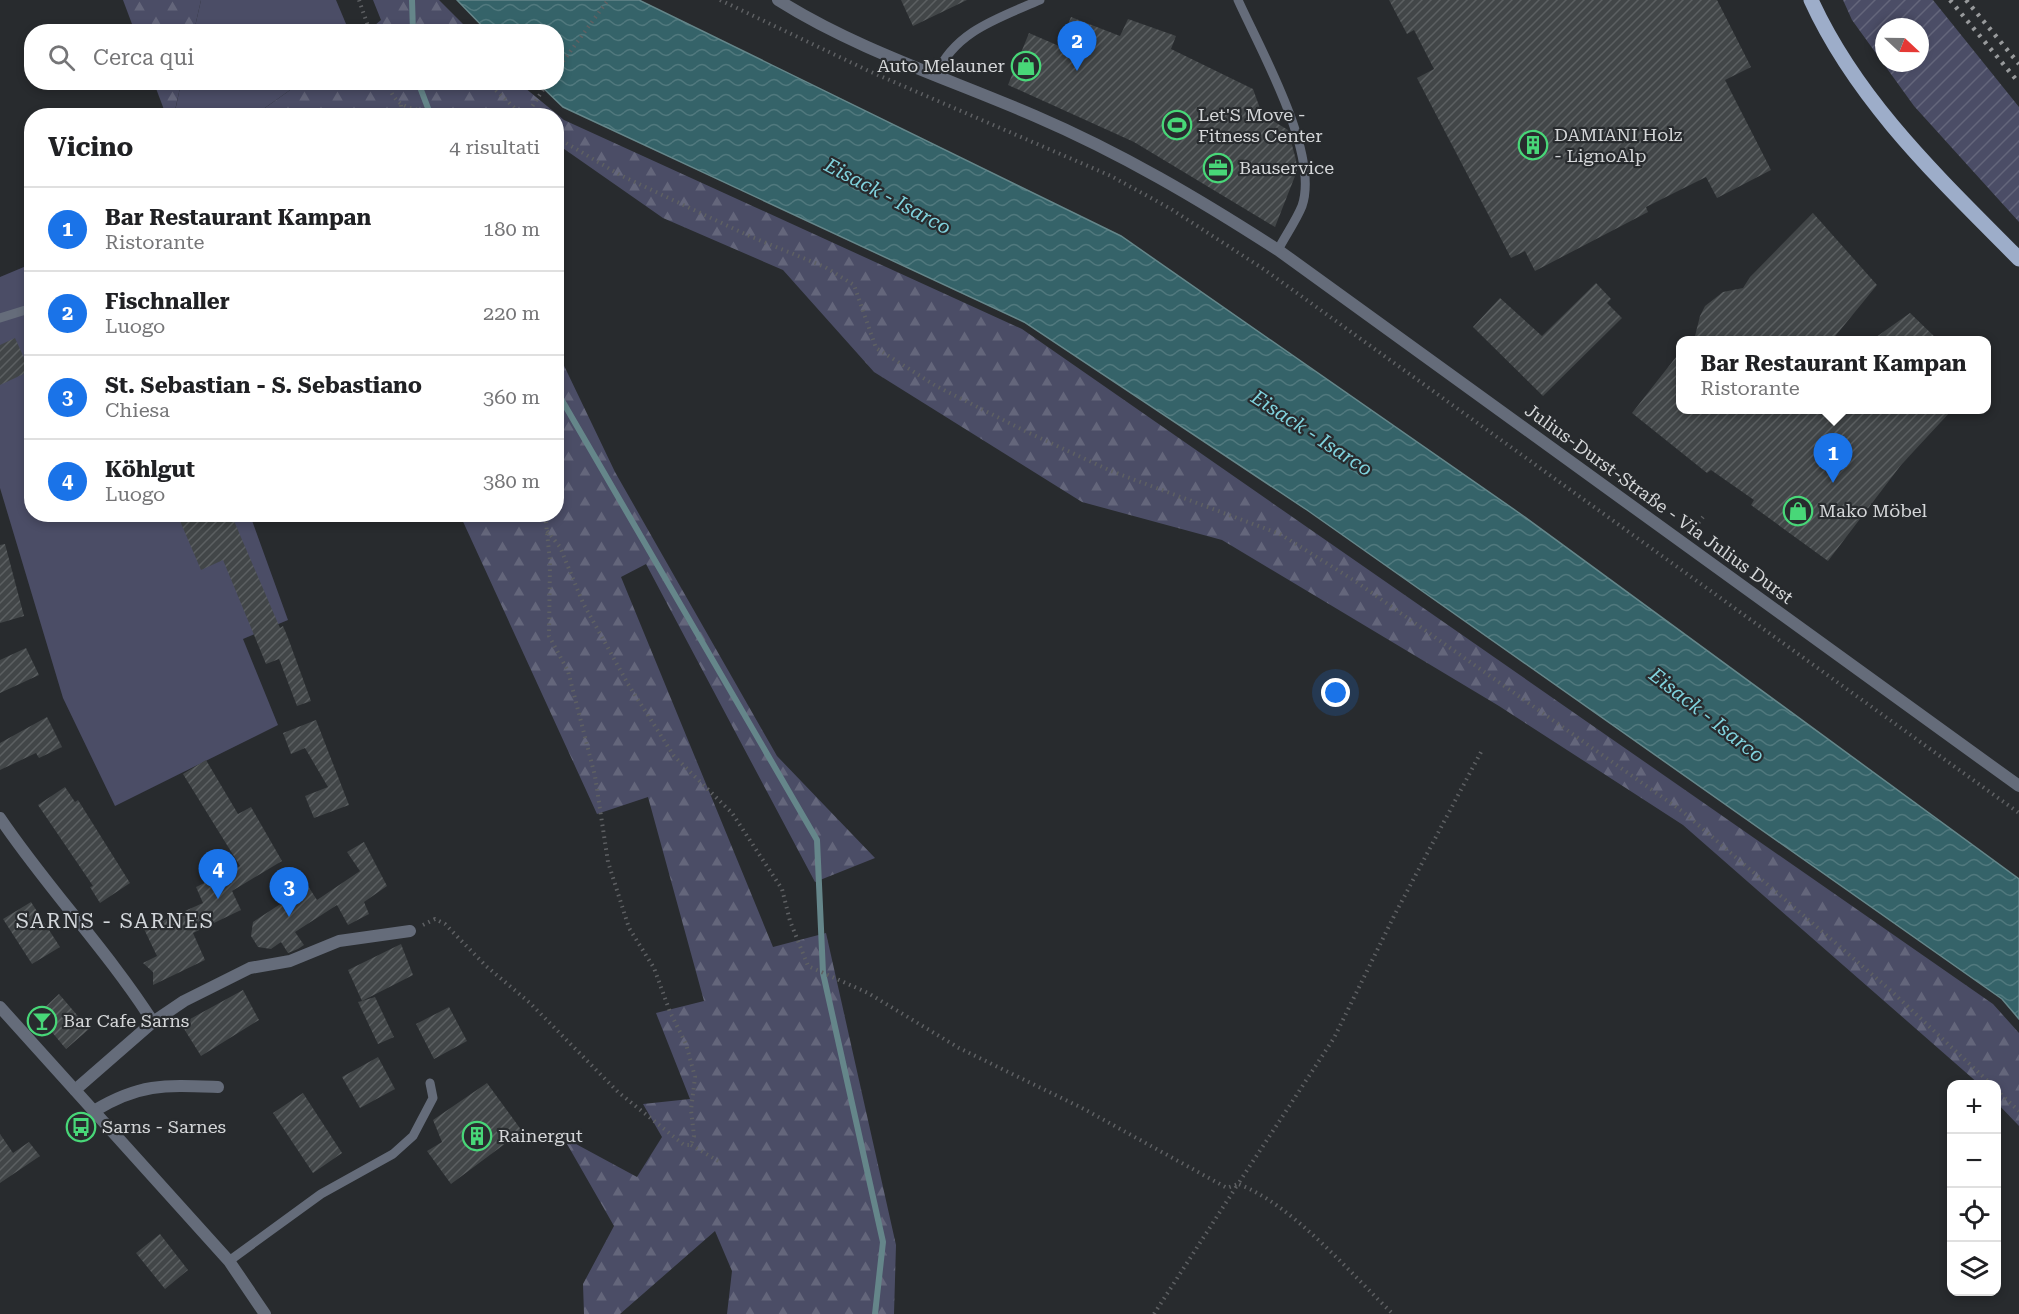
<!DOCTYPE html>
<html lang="it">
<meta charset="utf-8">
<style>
:root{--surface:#fff;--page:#f6f6f6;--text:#202124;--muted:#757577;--line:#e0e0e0;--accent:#1a73e8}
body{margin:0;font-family:"Roboto Serif",serif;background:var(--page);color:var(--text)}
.controls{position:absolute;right:18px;bottom:18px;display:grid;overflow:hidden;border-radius:12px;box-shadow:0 3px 9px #0003}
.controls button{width:54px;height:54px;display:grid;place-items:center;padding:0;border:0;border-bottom:2px solid var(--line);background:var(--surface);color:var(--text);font:30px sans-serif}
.compass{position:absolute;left:1875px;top:18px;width:54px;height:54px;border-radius:50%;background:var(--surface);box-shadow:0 3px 9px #0003;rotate:112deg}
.you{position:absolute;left:1336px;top:693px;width:21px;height:21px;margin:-15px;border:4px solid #fff;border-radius:50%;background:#1a73e8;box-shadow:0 0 0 9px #1a73e833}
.badge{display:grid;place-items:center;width:39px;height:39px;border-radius:50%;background:var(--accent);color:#fff;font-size:20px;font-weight:700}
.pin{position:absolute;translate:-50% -50px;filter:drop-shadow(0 2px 3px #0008)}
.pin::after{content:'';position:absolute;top:32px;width:21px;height:18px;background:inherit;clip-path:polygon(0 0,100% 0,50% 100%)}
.popup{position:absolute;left:1676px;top:336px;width:315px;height:78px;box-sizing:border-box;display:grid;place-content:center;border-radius:12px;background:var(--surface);filter:drop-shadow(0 2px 4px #0005);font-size:20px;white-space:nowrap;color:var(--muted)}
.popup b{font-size:22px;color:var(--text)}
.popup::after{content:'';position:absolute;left:50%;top:100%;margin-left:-12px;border:12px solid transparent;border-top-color:var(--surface)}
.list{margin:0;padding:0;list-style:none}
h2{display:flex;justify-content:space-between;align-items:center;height:78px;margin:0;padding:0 24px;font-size:26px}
h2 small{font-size:20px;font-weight:400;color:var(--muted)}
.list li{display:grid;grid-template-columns:39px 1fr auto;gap:18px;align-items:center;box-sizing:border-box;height:84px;padding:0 24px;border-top:2px solid var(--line)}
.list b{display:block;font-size:22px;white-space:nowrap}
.list p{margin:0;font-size:20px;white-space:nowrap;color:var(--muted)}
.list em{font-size:20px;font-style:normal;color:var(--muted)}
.icon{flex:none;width:33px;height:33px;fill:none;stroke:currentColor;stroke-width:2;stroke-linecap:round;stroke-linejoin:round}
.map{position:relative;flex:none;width:2019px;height:1314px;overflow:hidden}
.search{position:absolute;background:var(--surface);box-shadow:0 3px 9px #0003;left:24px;top:24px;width:540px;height:66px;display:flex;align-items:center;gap:15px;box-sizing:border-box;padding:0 21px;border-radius:24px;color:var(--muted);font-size:22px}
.panel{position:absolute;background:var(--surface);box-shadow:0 3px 9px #0003;left:24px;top:108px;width:540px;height:414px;border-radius:24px}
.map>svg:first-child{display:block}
.grass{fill:#4b4d66}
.forest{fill:url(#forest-firs)}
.garden{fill:url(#garden-furrows);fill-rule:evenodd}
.water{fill:url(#water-waves);stroke:#65868a;stroke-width:1.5}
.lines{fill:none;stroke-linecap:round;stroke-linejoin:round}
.stream{stroke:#65868a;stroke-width:6}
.building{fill:url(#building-hatch)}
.path{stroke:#5e6063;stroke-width:4;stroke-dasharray:1.5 4.5;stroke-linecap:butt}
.service{stroke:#656c7a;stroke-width:9}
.minor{stroke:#656c7a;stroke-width:12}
.tertiary{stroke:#656c7a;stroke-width:12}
.primary{stroke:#9dadc9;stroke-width:15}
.rail{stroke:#989a9c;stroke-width:4.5;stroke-dasharray:3 6;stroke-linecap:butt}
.labels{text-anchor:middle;stroke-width:4.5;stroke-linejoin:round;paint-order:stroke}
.poi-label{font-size:18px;fill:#d4d6d8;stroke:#282b2e;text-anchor:start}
.street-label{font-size:18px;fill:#d4d6d8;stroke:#282b2e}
.water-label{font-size:20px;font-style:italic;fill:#80d2dd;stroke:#282b2e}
.quarter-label{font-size:21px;letter-spacing:1.5px;fill:#d3d7db;stroke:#282b2e}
</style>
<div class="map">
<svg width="2019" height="1314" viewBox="0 0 2019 1314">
<defs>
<pattern id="forest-firs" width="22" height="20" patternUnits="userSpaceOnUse" patternTransform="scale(1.5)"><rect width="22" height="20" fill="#4b4d66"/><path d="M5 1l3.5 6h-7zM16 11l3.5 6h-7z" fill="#64667b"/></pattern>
<pattern id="garden-furrows" width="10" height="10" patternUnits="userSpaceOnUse" patternTransform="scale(1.5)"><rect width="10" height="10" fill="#4b4d66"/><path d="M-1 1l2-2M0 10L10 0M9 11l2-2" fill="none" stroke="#64667b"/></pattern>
<pattern id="water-waves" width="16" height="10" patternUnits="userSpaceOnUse" patternTransform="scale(1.5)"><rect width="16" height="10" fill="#356369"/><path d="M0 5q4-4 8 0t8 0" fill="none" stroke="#51797e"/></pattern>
<pattern id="building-hatch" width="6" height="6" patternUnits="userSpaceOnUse" patternTransform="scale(1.5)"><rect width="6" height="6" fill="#424648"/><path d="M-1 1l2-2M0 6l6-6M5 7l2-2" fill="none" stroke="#5c6062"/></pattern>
</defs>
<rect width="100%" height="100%" fill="#282b2e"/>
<path class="grass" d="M 201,0 L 336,0 L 349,31 L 194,31 Z
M 181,83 L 300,83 L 255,115 L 174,116 Z
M 31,264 L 32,514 L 250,515 L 288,620 L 243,639 L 278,725 L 115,806 L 63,698 L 0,488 L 0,277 Z"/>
<path class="forest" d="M 123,0 L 201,0 L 194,31 L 135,32 Z
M 373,0 L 439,0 L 470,31 L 368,31 L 381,20 Z
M 154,83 L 181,83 L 174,115 L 166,115 Z
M 300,83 L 519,83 L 564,120 L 1022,329 L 1993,1004 L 2019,1033 L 2019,1126 L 1997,1103 L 1996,1084 L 1979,1084 L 1683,825 L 1499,706 L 1222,540 L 1082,502 L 874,372 L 783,270 L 663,218 L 557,144 L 556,116 L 255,115 Z
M 557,351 L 615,472 L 777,756 L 875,858 L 815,882 L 646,564 L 621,577 L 773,947 L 826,933 L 896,1245 L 894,1314 L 727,1314 L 732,1271 L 715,1231 L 620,1314 L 584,1314 L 583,1284 L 614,1226 L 563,1137 L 637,1177 L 662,1137 L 643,1104 L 690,1099 L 656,1013 L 704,1001 L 648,797 L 597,814 L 460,515 L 556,514 Z"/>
<path class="garden" d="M 1843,0 L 1933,0 L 2019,107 L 2019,222 L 1914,106 L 1852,20 ZM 1884,27 L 1920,27 L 1920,63 L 1884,63 Z"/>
<path class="water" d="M 457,0 L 639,0 L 1121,236 L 1522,515 L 2019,879 L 2019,1019 L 2002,999 L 1307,510 L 1024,322 L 563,107 L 538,83 L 556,82 L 556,32 L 487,31 Z"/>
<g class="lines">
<path class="stream" d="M 412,0 L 413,32
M 418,82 L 431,116
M 556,390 L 817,840 L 823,973 L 883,1242 L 875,1314"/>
</g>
<path class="building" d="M 901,0 L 967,0 L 913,26 Z
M 1389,0 L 1717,0 L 1751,67 L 1725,80 L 1771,170 L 1717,198 L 1706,177 L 1646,207 L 1648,212 L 1535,271 L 1525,251 L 1511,258 L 1417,78 L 1434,69 L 1414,30 L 1407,34 Z
M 1071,17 L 1120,36 L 1128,19 L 1176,36 L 1171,49 L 1253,89 L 1262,114 L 1288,130 L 1296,160 L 1297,171 L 1275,227 L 1134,142 L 1008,85 L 1029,33 L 1059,46 Z
M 1813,213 L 1877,285 L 1832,340 L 1694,340 L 1700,316 L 1705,306 L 1723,292 L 1743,288 L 1750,277 Z
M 1596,283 L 1611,299 L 1607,303 L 1622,318 L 1543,396 L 1473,327 L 1500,298 L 1542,336 Z
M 1910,313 L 1938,340 L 1872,340 Z
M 15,338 L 30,371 L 0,385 L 0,345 Z
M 1680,352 L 1680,410 L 1952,410 L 1901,465 L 1828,561 L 1751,505 L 1754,500 L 1711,470 L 1707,473 L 1632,413 Z
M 177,514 L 231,514 L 280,628 L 283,626 L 288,638 L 311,701 L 297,706 L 279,659 L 266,664 L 223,560 L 201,570 Z
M 5,544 L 24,616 L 0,623 L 0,545 Z
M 26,648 L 39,675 L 0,693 L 0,660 Z
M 47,717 L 62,747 L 39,758 L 36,753 L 0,770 L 0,743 Z
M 316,720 L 349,805 L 314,818 L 305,796 L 328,787 L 305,748 L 291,754 L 283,733 Z
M 206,760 L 238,814 L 251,807 L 282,861 L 232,891 L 241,910 L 193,933 L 205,960 L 153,985 L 153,972 L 143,963 L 157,956 L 144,929 L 203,903 L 196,887 L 240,866 L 183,774 Z
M 65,787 L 75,802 L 78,800 L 130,883 L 100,903 L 90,887 L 93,886 L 38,805 Z
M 364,842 L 387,886 L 364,902 L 369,914 L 348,925 L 337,905 L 295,932 L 304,945 L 298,949 L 288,953 L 281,942 L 271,949 L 258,947 L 251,936 L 253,922 L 308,886 L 317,900 L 360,871 L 347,852 Z
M 31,902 L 60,947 L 32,964 L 3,919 Z
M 401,944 L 413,975 L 362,1001 L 375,997 L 394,1037 L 378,1044 L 358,1002 L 362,1001 L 348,970 Z
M 243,990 L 259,1020 L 201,1056 L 181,1024 Z
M 59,994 L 89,1029 L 66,1049 L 51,1031 L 54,1028 L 40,1012 Z
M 449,1007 L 467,1041 L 434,1059 L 416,1024 Z
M 378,1057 L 395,1089 L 360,1108 L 342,1077 Z
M 487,1083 L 522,1131 L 451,1184 L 427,1151 L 442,1142 L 433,1120 Z
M 303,1093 L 342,1153 L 313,1173 L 273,1113 Z
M 0,1134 L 13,1153 L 29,1142 L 40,1156 L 0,1183 Z
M 160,1234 L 188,1270 L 165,1289 L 136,1253 Z"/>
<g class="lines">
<path class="path" d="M 359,0 L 370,32
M 720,0 L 871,72 L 1111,176 L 1171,209 L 1265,270 L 2019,813
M 556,71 L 608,0
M 387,82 C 393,98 397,104 413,109 L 502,116
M 487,82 L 523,116
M 401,105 L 402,116
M 526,116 L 548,82
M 556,137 L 620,175 L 747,235 L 825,267 L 854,285 L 876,348 L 936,386 L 1025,431 L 1111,471 L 1280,534 L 1355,581 L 1682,811 L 1889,989 L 1991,1084
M 547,531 L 560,547 L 583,603 L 628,684 L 674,756 L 732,813 L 782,889 L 790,921 L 808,966 L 868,993 L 959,1048 L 1084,1109 L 1227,1188 L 1238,1184 L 1334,1038 L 1395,914 L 1481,752
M 1691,532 L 1703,517
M 423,925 L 435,919 L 445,924 L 486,966 L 530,1003 L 618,1092 L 684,1145 L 691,1145 L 694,1136 L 691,1110 L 695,1077 L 686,1044 L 670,1012 L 654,968 L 629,928 L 608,862 L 595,776 L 568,671 L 549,636 L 550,561 L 545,514
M 1996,1090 L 2019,1111
M 691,1145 L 720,1162
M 1154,1314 L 1238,1184 C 1292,1204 1350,1273 1393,1314"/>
<path class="service" d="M 1238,0 C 1260,49 1320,154 1302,206 C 1296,221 1285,236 1278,250
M 936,75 C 955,31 999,18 1040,0
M 0,318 L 32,308
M 229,1261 L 321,1194 L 393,1154 L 413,1136 L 433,1098 L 430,1083"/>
<path class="minor" d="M 778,0 C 857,50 950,79 1035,116 C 1121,153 1199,199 1278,250 L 2019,786
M 0,818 C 48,889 107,950 153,1022
M 75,1090 L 153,1022 L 184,1001 L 250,968 L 290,961 L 339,941 L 410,931
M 94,1111 C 140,1083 166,1085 218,1087"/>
<path class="tertiary" d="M 0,1007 L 229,1261 L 265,1314"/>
<path class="primary" d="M 1811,0 C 1858,103 1941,180 2019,259"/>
<path class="rail" d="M 1950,0 L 2019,83
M 1966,0 L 2019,64"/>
</g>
<defs>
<g id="shop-ring" transform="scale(1.5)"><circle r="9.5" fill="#282b2e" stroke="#48d778" stroke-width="1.5"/><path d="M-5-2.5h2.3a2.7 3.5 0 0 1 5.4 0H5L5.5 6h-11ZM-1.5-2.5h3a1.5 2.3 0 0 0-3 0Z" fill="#48d778"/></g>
<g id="stadium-ring" transform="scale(1.5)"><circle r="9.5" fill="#282b2e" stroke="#48d778" stroke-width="1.5"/><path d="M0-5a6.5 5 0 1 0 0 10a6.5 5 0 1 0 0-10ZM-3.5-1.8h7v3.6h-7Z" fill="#48d778"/></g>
<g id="building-ring" transform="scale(1.5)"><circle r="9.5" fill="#282b2e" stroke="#48d778" stroke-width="1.5"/><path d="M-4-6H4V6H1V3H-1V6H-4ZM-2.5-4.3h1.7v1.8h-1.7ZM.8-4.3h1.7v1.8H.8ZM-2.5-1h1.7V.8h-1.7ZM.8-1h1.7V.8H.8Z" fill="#48d778"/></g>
<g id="office-ring" transform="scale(1.5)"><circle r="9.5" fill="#282b2e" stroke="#48d778" stroke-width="1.5"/><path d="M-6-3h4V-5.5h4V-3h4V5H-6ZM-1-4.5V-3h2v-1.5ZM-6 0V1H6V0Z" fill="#48d778"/></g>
<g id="bar-ring" transform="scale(1.5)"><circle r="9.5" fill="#282b2e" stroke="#48d778" stroke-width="1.5"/><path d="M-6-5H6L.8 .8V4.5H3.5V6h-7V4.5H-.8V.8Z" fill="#48d778"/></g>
<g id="bus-ring" transform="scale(1.5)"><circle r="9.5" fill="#282b2e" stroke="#48d778" stroke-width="1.5"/><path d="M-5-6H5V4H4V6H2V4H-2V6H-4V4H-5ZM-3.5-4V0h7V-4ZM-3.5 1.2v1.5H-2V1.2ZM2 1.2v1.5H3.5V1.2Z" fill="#48d778"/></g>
</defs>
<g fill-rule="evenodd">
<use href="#shop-ring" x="1026" y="66"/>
<use href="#stadium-ring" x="1177" y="125"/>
<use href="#building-ring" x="1533" y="145"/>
<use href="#office-ring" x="1218" y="168"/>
<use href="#shop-ring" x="1798" y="511"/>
<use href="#bar-ring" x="42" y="1021"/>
<use href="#bus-ring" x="81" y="1127"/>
<use href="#building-ring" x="477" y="1136"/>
</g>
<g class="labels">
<g class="poi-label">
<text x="1005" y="72" text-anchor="end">Auto Melauner</text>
<text x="1198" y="121">Let'S Move -<tspan x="1198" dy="21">Fitness Center</tspan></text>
<text x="1554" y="141">DAMIANI Holz<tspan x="1554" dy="21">- LignoAlp</tspan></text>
<text x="1239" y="174">Bauservice</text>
<text x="1819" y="517">Mako Möbel</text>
<text x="63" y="1027">Bar Cafe Sarns</text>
<text x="102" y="1133">Sarns - Sarnes</text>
<text x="498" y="1142">Rainergut</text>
</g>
<g class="street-label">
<text transform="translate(1659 504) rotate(36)" y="6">Julius-Durst-Straße - Via Julius Durst</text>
</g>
<g class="water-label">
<text transform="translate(888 196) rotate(28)" y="7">Eisack - Isarco</text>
<text transform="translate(1312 433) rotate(33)" y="7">Eisack - Isarco</text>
<text transform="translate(1707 715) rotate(38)" y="7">Eisack - Isarco</text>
</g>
<g class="quarter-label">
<text x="115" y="928">SARNS - SARNES</text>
</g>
</g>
</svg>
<div class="controls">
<button>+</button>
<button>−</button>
<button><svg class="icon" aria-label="locate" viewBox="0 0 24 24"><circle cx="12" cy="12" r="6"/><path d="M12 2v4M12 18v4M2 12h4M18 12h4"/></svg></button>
<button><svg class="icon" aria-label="layers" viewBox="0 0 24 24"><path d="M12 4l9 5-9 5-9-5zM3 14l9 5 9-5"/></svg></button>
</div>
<svg class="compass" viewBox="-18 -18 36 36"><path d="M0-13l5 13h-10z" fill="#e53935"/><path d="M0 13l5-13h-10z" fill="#757577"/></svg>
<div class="you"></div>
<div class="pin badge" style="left:1833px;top:483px">1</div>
<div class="popup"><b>Bar Restaurant Kampan</b>Ristorante</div>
<div class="pin badge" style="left:1077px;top:71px">2</div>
<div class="pin badge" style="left:289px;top:917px">3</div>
<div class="pin badge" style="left:218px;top:899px">4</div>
<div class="search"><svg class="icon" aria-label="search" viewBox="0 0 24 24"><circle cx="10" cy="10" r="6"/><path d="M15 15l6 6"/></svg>Cerca qui</div>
<section class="panel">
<h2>Vicino<small>4 risultati</small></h2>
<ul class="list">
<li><span class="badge">1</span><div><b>Bar Restaurant Kampan</b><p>Ristorante</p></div><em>180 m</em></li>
<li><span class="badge">2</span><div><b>Fischnaller</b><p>Luogo</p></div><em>220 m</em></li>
<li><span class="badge">3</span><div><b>St. Sebastian - S. Sebastiano</b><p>Chiesa</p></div><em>360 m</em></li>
<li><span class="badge">4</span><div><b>Köhlgut</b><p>Luogo</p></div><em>380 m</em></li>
</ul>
</section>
</div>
